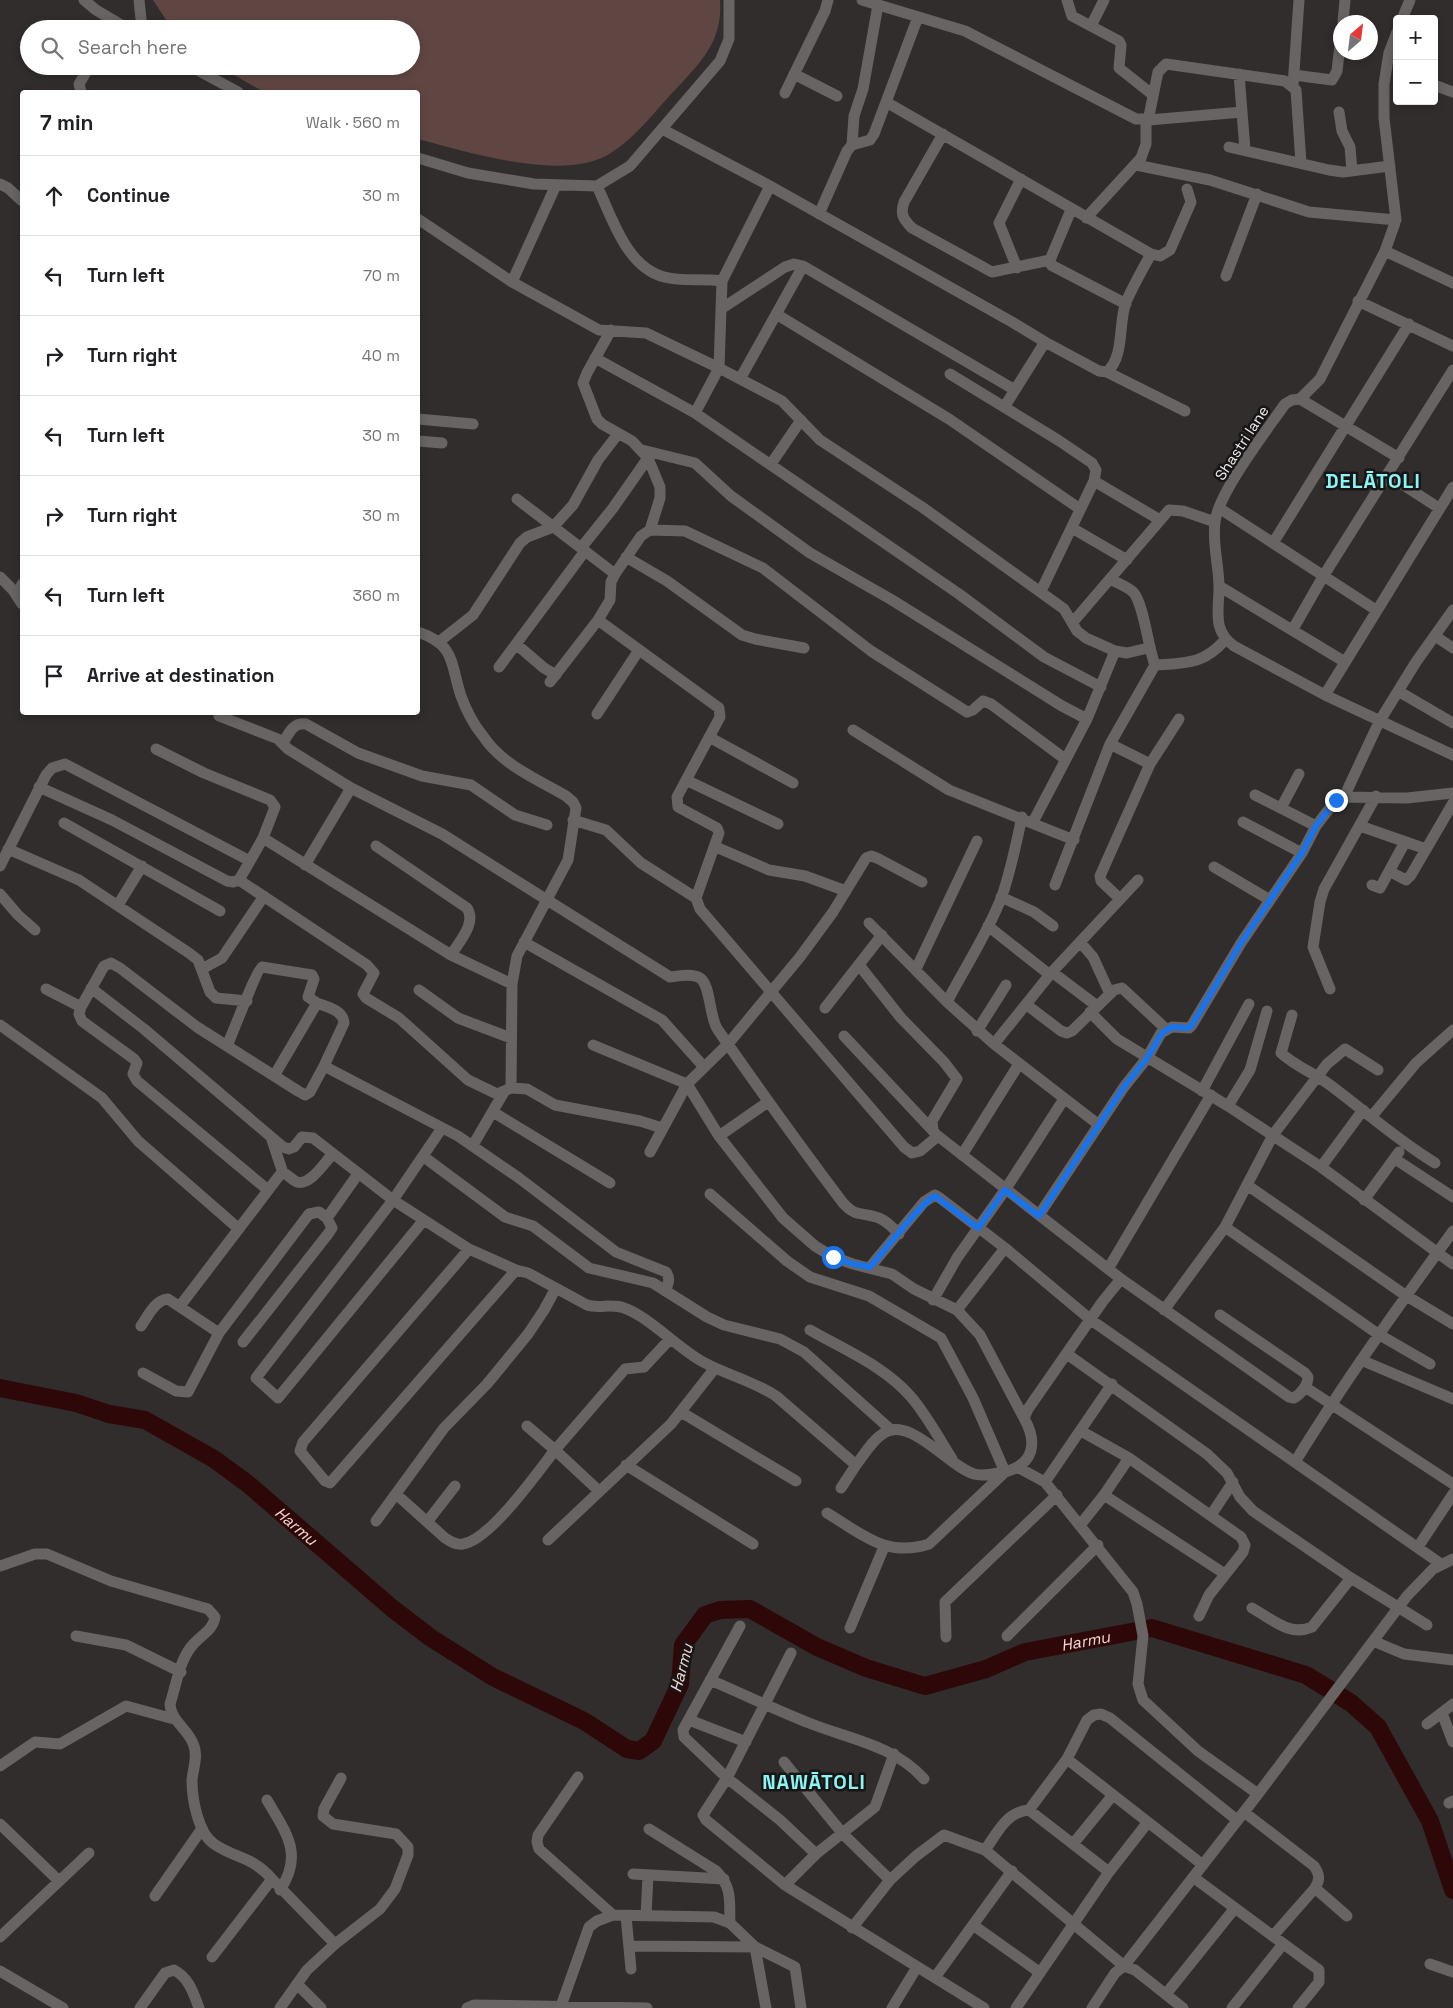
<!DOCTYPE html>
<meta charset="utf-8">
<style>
:root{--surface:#fff;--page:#f2f2f2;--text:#202124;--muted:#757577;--line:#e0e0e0}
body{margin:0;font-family:"Space Grotesk",sans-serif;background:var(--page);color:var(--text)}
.controls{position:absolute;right:15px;top:15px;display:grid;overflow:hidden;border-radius:5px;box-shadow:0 2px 8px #0003}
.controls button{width:45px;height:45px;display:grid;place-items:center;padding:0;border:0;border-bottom:1px solid var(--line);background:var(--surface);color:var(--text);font:25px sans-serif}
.compass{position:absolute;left:1333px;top:15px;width:45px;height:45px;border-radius:50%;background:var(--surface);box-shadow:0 2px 8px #0003;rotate:28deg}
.stop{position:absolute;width:15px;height:15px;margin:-11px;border:4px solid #1a73e8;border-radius:50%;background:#fff}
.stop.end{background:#1a73e8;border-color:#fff;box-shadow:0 1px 5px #0008}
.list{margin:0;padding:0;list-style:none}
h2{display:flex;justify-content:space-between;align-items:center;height:65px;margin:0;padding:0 20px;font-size:21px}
h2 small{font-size:16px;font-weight:400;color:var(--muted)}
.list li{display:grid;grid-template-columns:32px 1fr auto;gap:15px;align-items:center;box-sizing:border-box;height:80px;padding:0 20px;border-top:1px solid var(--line)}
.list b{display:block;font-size:19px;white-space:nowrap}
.list em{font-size:16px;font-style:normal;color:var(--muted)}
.icon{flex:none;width:28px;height:28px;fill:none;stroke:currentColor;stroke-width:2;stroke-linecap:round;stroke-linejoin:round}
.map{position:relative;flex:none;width:1453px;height:2008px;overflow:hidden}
.search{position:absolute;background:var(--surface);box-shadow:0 2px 8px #0003;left:20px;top:20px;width:400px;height:55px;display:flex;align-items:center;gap:12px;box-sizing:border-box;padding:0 18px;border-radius:28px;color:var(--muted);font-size:19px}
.panel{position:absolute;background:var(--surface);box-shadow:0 2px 8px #0003;left:20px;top:90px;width:400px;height:625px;border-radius:5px}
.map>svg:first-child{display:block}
.green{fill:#604643}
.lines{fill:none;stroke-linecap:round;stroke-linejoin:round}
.river{stroke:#2e0808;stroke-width:18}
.minor{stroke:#676463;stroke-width:11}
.route{stroke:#1a73e8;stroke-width:6}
.labels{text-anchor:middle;stroke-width:5;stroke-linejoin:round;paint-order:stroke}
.street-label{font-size:15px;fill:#efeded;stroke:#171515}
.water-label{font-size:16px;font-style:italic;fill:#f6d6d3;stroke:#171515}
.district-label{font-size:20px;font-weight:bold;letter-spacing:1px;fill:#8af5f2;stroke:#171515}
</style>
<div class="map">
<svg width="1453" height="2008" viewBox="0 0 1453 2008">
<rect width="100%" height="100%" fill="#302d2c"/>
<path class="green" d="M 153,0 L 720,0 C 723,40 702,61 676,89 C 656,110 636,137 611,153 C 565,183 468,152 418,139 L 418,92 L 264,92 L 218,66 L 411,66 L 411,29 L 172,29 Z"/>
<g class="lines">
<path class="river" id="s1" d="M 0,1388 L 76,1403 L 109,1414 L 145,1420 L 214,1459 L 248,1484 L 393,1609 L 431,1638 L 493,1677 L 584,1721 L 627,1749 L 639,1751 L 653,1741 L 680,1684 L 683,1645 L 705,1615 L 720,1610 L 750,1609 L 817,1647 L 866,1668 L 925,1686 L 986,1669 L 1025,1652 L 1152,1628 L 1306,1675 L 1351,1703 L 1378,1727 L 1430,1821 L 1453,1890"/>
<path class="minor" d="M 84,0 L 96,10 L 128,29
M 139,0 L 142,29
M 862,0 L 965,31 L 1136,119 L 1146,119 L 1149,116 L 1158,72 L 1166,64 L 1285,81 L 1296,90 L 1301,163
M 1067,0 L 1072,16 L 1119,41 L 1121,45 L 1119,68 L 1153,95
M 1402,19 L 1410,0
M 1343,22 L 1345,0
M 1091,26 L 1104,0
M 1397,32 L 1389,53 L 1384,84 L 1384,118 L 1396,220 L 1385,251 L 1320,379 L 1300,399 L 1292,400 L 1285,404 C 1267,430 1218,493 1215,522 C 1212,543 1219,566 1219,587 C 1219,610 1212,631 1234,646 L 1325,695 L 1453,755
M 190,66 L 238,92
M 794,74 L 837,96
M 1239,74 L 1245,150
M 1294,75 L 1332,80 L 1337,71 L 1340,45
M 1434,85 L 1453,92
M 1293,86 L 1299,0
M 81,92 L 79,84 L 90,66
M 785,93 L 825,11 L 828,0
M 886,102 L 1151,254 L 1160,256 L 1170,250 L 1191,202 L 1187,189
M 1339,112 L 1342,131 L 1350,147 L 1352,171
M 662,129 L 770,186 L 1012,322 L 1045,342 L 1099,371 L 1107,372 C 1125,356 1118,323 1126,302 C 1133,286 1142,270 1151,254
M 943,134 L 904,202 C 900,214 903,219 912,228 L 992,272 L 1050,260
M 852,145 L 854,116 L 863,89 L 878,5
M 1229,147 L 1329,170 L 1343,172 L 1390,166
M 418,158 L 468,173 L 534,184 L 597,186 L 630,166 L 720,61 L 729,39 L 729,0
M 1136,165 L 1210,180 L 1309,212 L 1396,220
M 0,184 L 8,188 L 22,201
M 597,186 C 612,217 626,267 664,277 C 682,282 703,278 722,281
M 770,186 L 722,281 L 719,368 L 782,401 L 820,440 L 922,507 L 1064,609 L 1077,631 L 1086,638 L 1115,651 L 1127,653 L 1148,648
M 1071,210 L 1050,260 L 1051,265 L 1126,304
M 819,214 L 847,151 L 852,145 L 870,140 L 874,134 L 918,17
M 1086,218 L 1141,158 L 1146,144 L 1146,119 L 1149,120 L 1242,112
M 418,219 L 512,282 L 599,330 L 646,333 L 719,368 L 695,413
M 1385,251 L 1453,283
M 1017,268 L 999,223 L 1021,179
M 1226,276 L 1257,194
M 512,282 L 556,185
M 1358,301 L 1453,346
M 721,309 L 785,267 L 794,264 L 803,266 L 1015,390
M 776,314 L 949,419 L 1080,509
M 611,330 L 587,373 L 583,383 L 597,419 L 602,424 L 632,441 L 648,458 L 660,487 L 660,498 L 650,530
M 595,358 L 695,413 L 959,594 L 1044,657 L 1101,687
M 1107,372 L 1185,411
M 950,374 L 1058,440 L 1092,463 L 1096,470 L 1094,481 L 1041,591
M 740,379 L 803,266
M 1300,399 L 1399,458
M 1005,406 L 1045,342
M 418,419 L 473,424
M 418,441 L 442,443
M 642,450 L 695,463 L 731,496 L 810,553 L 892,600 L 1062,706 L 1087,719
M 771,464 L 801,420
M 1388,475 L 1439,508
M 1094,481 L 1160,520
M 517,499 L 615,574
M 1219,508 L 1376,610
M 1072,528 L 1127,560
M 1273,543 L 1409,324
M 581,548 L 613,508 L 648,458
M 626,557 L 667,581 L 742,635 L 755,639 L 804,648
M 0,577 L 13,590 L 22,604
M 1219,586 L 1345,662
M 17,596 L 22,584
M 598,620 L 719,708 L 720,717 L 677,797 L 678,807 L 717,828 L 719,833 L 696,898 L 700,909 L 904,1147 L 912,1153 L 920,1151 L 938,1136 L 1121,1279 L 1289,1397 L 1294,1398 C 1301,1394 1308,1385 1308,1377 L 1305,1373 L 1220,1315
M 1073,622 L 1169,510 L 1183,511 L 1215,522
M 1293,629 L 1324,575 L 1453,370
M 418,632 C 456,645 450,663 461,696 C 466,710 474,725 483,736 C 502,765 537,779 566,796 L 573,802 L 576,808 L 568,860 L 517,956 L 512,984 L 511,1088
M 1435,636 L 1453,648
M 440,641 L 473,615 L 520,543 L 527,537 L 553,527 L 573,505 L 598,460 L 618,434
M 516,644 L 544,668 L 556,675
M 1155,665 C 1185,663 1203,665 1225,640
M 499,667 L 585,551
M 550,682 L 598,620 L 610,600 L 611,582 L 615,574 L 641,536 L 650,530 L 685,531 L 763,568 L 871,651 L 967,712 L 973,710 L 983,701 L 991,704 L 1065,759
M 1398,691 L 1453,723
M 1325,695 L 1453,487
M 597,714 L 639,650
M 219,716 L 278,739 L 288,749 L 351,788 L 442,834 L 670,977 C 679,976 692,973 700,978 C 711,985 709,1018 718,1030 C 759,1089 800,1146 843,1203 C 856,1217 860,1212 876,1217 C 885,1219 893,1228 899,1234
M 853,730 L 949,790 L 1074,840
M 709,737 L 793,783
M 283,743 C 289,733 293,722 306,724 L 358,753 L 422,776 L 471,785 L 515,815 L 547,825
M 1110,744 L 1150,764
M 156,749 L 204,773 L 270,800 L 275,807 L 263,838 L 451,955 L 512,984
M 686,780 L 778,824
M 39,787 L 112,820 L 227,881 L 233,882 L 239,880
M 1255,795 L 1316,826
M 1344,797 L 1379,722 L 1416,662 L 1453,610
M 1281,808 L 1299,774
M 1022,817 C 1016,844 1011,870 1002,896 C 988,933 965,967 947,1002 L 994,1044 L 1099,1125
M 573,820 L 606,830 L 641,863 L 696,898
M 1033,822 L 1087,719 L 1115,651
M 1243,822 L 1302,853
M 64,823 L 220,911
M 1360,826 L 1426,849
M 376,846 L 467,908 C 477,923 459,942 451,955
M 716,847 L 769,870 L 805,876 L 846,891
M 8,849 L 79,880 L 189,953 L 198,960 L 210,992 L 216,998 L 247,1001
M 250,861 L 239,880 L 367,965 L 374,973 L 363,994 L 366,998 L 399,1018 L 468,1080 L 497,1094 L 511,1088 L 527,1089 L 555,1105 L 640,1121 L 662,1128
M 305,865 L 351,788
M 0,866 L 46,775 L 52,768 L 65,764 L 250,861 L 263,838
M 1214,867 L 1270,900
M 1389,871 L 1406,880 L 1411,875 L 1453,803
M 1055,885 L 1110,744 L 1155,665 C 1148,647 1144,606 1134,593 C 1129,587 1117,583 1110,579
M 1372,885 L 1380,888 L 1405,842
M 0,894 L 18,915 L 35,930
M 1001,897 L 1034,912 L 1053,926
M 1120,899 L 1101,881 L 1100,876 L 1150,764 L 1179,719
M 118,905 L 142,866
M 869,923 L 947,1002
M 988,926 L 1050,975
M 524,942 L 662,1020 L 704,1067
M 1080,942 L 1093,957 L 1110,994
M 859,965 L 901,1018 L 944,1062 L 957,1079 L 932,1121 L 933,1131
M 202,969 L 222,958 L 264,896
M 916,969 L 977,841
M 1052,972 L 1097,1006
M 91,988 L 144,1029 L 283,1147 L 289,1149 L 294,1147 L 302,1137 L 313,1138 L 393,1200 L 442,1128
M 46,989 L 81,1007
M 1330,989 L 1313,947 L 1320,902 L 1324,889 L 1376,796
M 419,990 L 458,1018 L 511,1038
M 1027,1005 L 1061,1031 L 1067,1033 L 1072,1031 L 1114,990 L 1122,988 L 1166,1029
M 825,1008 L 882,935
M 1090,1012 L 1117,1039 L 1228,1106 L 1321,1167 L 1453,1264
M 1292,1015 L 1281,1053 C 1295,1066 1314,1073 1330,1085 C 1365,1111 1397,1140 1435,1163
M 0,1025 L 102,1098 L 138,1141 L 239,1229
M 977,1031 L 1006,985
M 844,1036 L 935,1133
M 994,1044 L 1052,972 L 1138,880
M 593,1045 L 687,1084 L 719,1136 L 783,1218 L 815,1246 L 833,1257 L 853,1264 L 892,1274 L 914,1289 L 957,1310 L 980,1335 L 1024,1418
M 227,1046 C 232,1035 257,969 262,967 L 312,975 L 314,979 L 308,997 L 317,1003
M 274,1076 L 317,1003 C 327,1007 343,1010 344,1023 L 324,1066
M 1202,1091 L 1249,1004
M 1228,1106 L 1250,1070 L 1267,1011
M 493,1112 L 610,1183
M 1372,1116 L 1416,1063 L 1453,1030
M 719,1136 L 768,1102
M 271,1137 L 283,1173
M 473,1145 L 504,1092
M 650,1152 L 687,1084 L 728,1044 L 800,957 L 833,912 L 866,858 L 871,856 L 877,858 L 922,882
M 962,1155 L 1019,1064
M 424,1157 L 505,1217 L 533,1226 L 589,1268 L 653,1283 L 707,1317 L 724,1325 L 780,1339 L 804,1352 L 890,1429
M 1395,1159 L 1453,1197
M 1321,1167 L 1363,1110
M 1247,1185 L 1405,1295 L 1453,1324
M 268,1190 L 137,1081 L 133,1074 L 137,1063 L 134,1059 L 82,1021 L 79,1014 L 81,1007 L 104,966 L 111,963 L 120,968 L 197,1027 L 298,1091 L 305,1095 L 310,1092 L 324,1066 L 458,1136 L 519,1178 L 616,1252 L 666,1272 C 671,1279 668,1284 665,1291
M 1364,1200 L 1399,1152
M 1039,1215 L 1124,1087 L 1147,1058 L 1161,1033 L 1172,1027 L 1189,1028 L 1192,1025 L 1241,943 L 1302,853 L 1316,826 L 1336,800 L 1344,797 L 1407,798 L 1453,793
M 423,1221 L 278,1398 L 256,1378 L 393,1200 L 469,1249 L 516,1270 L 528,1273 L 587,1305 C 599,1309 612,1303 624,1308 C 648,1316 679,1349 703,1362 C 727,1375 753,1381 776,1396 L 856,1465 C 864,1455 872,1440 884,1433 C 910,1416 948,1466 974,1474 C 984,1477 996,1473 1005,1472 L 973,1398 L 941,1338 L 869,1296 L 810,1277 L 787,1261 L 710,1194
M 1225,1227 L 1378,1334 L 1430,1364
M 469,1249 L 303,1442 L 300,1451 L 325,1481 L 330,1483 L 516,1270
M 870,1267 L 924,1202 L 935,1195 L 940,1198 L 1005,1248 L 1091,1320 L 1441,1564
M 1108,1269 L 1211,1095
M 933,1300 L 957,1258 L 1005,1190 L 1064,1099
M 180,1306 L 279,1176 L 283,1173 C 289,1175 292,1180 297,1182 C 310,1186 324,1163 332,1155
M 957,1310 L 1005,1248
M 1164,1310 L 1225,1227 L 1273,1135 L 1327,1064 L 1345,1049 L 1378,1070
M 141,1326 C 148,1316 155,1300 168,1299 L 219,1333
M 810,1330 C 845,1350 886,1367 912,1398 C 927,1416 939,1438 952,1459
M 243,1342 L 328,1234 L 332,1228 L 327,1218
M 1067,1354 L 1207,1454 L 1227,1473 L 1240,1497 L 1253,1511 L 1351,1578 L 1312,1627 C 1290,1637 1272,1619 1252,1608
M 1361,1360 L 1453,1399
M 143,1373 L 176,1391 L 188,1392 L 219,1333 L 309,1214 L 319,1212 L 327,1218 L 358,1174
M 1305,1387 L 1453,1484
M 681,1412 L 796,1481
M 1081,1431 L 1129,1458 L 1241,1537 L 1245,1545 L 1243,1552 L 1209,1595 L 1199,1616
M 1295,1462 C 1344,1382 1398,1307 1453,1231
M 626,1465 L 753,1544
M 1045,1482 L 1112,1384
M 841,1488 L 856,1465
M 599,1491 L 555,1450 L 625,1369 L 644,1367 L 670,1339
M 396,1494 L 445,1538 C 451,1542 456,1545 463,1544 C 490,1540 537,1473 555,1450 L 527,1426
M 1104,1495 L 1225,1574
M 827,1513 C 862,1534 886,1558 929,1544 L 1005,1472 C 1034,1464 1038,1443 1024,1418 L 1028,1409 L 1103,1301 L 1121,1279
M 1211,1515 L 1233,1482
M 376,1521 L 444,1428 L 487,1384 L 528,1334 L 544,1310 L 556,1288
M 427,1522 L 455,1486
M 1081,1524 L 1104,1495 L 1129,1458
M 548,1540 L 671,1424 L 715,1368
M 1418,1547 L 1453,1494
M 0,1566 L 35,1554 L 47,1554 L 111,1581 L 208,1609 L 215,1617 C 213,1631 199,1636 191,1647 C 179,1662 176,1686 170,1704 C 171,1722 189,1729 194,1746 C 198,1757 193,1769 192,1780 C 192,1799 198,1833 214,1844 C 236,1859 252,1856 272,1879
M 1351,1578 L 1427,1625
M 740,1626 L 683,1730 L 684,1737 L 727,1778 L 780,1820 L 816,1854
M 850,1628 L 884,1547
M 76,1636 L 126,1645 L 181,1672
M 1007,1636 L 1098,1545
M 946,1637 L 945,1602 L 1057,1495
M 1373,1641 L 1404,1654 L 1453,1660
M 791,1653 L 727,1778 L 703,1815 L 706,1820 L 785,1885 L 984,2008
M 710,1680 C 743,1694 776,1710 809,1723 C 849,1739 894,1745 924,1779
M 1442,1713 L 1453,1742
M 689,1720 L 746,1742
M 1427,1724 L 1453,1704
M 1067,1759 L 1203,1865
M 784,1762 L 843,1834 L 890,1880
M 0,1766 L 35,1742 L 60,1744 L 126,1706 L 174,1719
M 578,1777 L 538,1835 L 537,1842 L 539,1849 L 613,1915
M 1258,1794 L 1407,1596 L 1433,1569 L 1453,1559
M 267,1800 C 286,1833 304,1854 280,1890
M 1449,1803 L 1453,1801
M 1029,1810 L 1109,1872
M 1244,1812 L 1314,1866 C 1320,1875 1320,1880 1315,1888 L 1273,1936
M 0,1824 L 59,1881
M 649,1829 L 716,1871 C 733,1888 729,1901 730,1923
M 1073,1844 L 1113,1795
M 985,1850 C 998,1832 1006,1812 1029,1810 L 1067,1759 L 1087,1720 L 1094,1715 L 1101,1714 L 1110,1718 L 1237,1820
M 633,1874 L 724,1879
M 1193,1877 L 1319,1970 L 1319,1982 L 1298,2008
M 785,1885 L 816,1854 L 875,1807 L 894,1754
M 1315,1888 L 1347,1916
M 155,1896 L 201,1830
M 626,1916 L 631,1969
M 646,1916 L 648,1875
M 973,1925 L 1039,1972
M 852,1928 L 890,1880 L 916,1856 L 944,1835 L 985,1850 L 1124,1966 L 1258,1794 L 1198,1751 L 1143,1700 L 1138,1684 L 1143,1636 L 1137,1604 L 1133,1592 L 1045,1482 L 1019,1468
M 0,1937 L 89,1853
M 629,1946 L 755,1947 L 795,1967 L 801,2008
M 212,1957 L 272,1879 L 335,1944
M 1430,1964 L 1453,1972
M 0,1971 L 63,2008
M 936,1976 L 1012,1871
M 297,1984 L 321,2008
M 1166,1994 L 1235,1908
M 561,2006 L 589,1927 L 597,1921 L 613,1915 L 714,1917 L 730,1923 L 755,1947 L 766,2008
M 140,2008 L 165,1973 L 174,1970 C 189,1978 193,1992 199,2008
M 280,2008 L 307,1970 L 335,1944 L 380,1909 L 395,1889 L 408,1855 L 408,1847 L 396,1834 L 333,1824 L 323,1816 L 324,1809 L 341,1778
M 467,2008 L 474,2005 L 647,2008
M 892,2008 L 917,1967
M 1016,2008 L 1109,1872 L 1148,1822
M 1092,2008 L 1115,1973 L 1124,1966 L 1135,1970 L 1183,2008
M 1232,2008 L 1283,1944"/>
</g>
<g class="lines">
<path class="route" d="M 833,1257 L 853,1264 L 870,1267 C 882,1254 924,1199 935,1196 L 978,1228 L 1005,1190 L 1039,1216 L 1124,1087 L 1147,1058 L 1162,1033 L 1172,1027 L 1189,1028 L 1192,1025 L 1241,943 L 1302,853 L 1316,826 L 1336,800"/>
</g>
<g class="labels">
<g class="street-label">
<text transform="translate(1242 443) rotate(-57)" y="5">Shastri lane</text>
</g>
<g class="water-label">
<text dy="6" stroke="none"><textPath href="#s1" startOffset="334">Harmu</textPath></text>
<text dy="6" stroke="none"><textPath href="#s1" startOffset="1309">Harmu</textPath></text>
<text transform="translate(681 1668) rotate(-75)" y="6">Harmu</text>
</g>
<g class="district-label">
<text x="1373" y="488">DELĀTOLI</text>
<text x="814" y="1789">NAWĀTOLI</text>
</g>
</g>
</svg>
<div class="controls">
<button>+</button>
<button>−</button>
</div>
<svg class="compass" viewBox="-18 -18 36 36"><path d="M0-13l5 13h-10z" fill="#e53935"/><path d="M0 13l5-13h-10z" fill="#757577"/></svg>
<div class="stop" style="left:833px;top:1257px"></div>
<div class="stop end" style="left:1336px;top:800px"></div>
<div class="search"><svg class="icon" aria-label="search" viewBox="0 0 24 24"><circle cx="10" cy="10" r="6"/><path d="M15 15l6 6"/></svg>Search here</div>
<section class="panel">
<h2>7 min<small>Walk · 560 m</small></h2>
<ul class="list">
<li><svg class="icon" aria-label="ahead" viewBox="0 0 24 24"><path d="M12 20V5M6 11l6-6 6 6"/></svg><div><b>Continue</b></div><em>30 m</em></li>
<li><svg class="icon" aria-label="left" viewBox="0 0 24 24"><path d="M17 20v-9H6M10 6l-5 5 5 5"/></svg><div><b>Turn left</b></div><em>70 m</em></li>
<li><svg class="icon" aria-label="right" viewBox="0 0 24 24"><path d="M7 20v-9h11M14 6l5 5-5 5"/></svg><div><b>Turn right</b></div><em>40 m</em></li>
<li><svg class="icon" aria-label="left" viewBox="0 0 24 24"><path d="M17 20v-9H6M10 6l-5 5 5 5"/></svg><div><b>Turn left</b></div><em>30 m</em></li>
<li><svg class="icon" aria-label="right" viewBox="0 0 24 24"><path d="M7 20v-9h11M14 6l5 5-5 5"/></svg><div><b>Turn right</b></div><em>30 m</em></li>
<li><svg class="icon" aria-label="left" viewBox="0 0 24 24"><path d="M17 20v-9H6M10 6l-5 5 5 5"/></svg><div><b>Turn left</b></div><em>360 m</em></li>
<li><svg class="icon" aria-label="arrive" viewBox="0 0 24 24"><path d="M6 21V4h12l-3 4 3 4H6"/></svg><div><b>Arrive at destination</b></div></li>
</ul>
</section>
</div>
